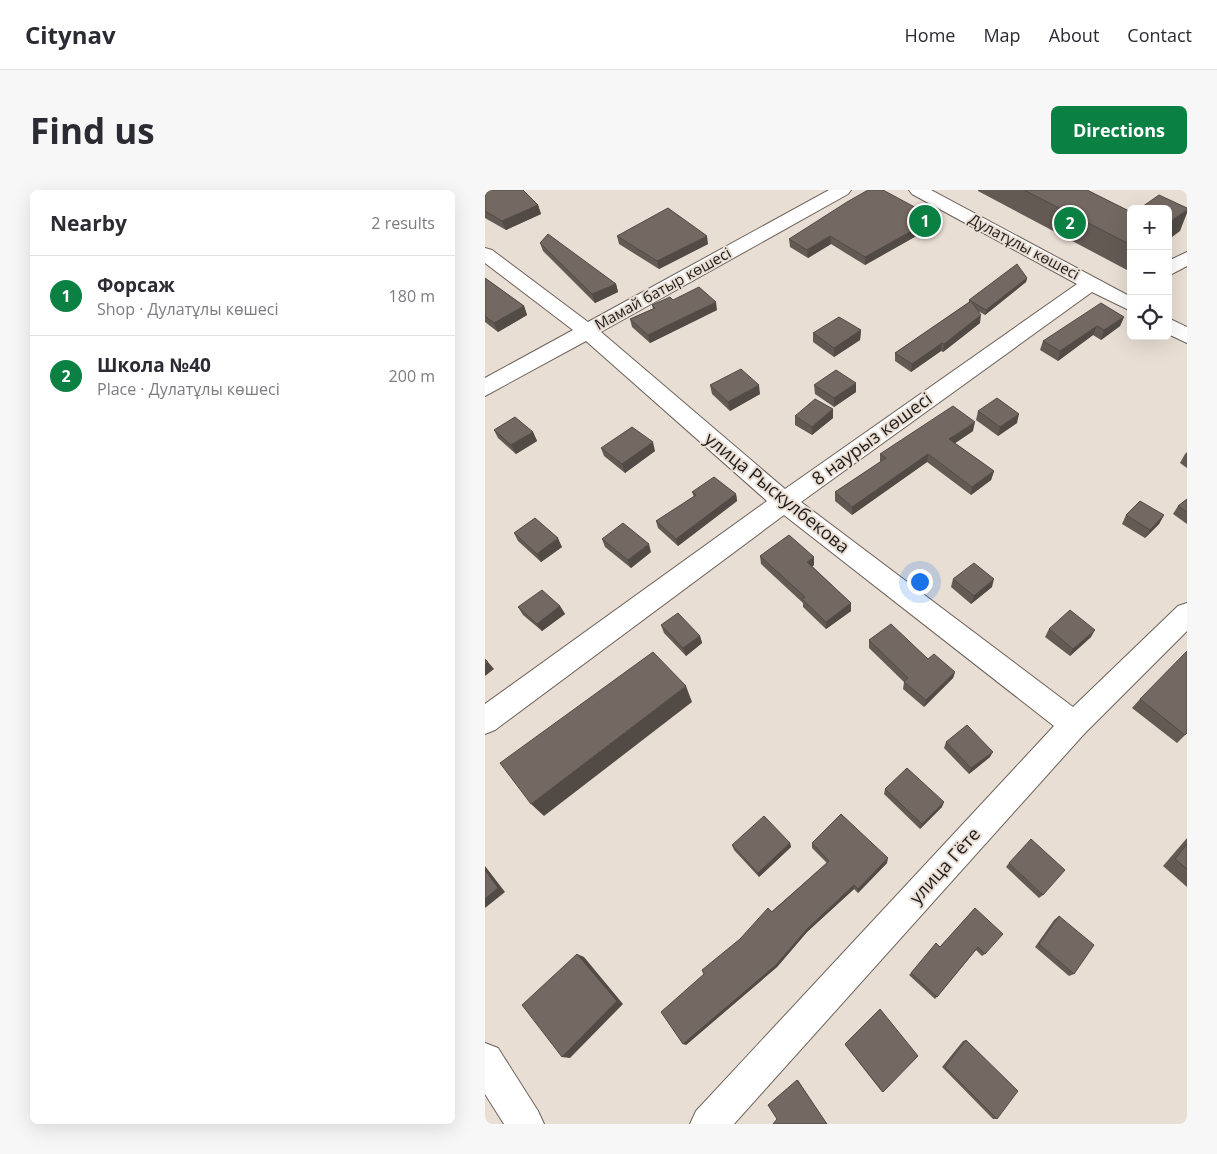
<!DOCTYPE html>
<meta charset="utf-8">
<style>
:root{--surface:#fff;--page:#f7f7f7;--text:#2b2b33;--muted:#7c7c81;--line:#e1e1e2;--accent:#0b8043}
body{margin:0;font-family:"Open Sans",sans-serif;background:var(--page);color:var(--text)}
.controls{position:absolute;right:15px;top:15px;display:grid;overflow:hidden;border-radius:8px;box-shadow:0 5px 20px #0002}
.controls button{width:45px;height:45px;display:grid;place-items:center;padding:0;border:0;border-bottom:1px solid var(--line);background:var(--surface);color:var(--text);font:25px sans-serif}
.you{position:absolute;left:434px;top:391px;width:18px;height:18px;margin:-12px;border:4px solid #fff;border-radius:50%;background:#1a73e8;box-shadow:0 0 0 8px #1a73e833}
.badge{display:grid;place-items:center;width:32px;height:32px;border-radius:50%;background:var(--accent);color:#fff;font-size:16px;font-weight:700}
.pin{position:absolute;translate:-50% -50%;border:2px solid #fff;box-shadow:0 1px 5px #0006}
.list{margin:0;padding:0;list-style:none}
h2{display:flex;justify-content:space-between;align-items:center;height:65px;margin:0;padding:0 20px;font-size:21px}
h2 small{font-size:16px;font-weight:400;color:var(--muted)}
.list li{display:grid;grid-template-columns:32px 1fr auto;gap:15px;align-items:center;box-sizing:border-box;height:80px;padding:0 20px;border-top:1px solid var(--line)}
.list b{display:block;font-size:19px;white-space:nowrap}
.list p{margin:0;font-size:16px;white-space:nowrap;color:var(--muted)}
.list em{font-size:16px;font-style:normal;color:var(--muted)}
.icon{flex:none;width:28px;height:28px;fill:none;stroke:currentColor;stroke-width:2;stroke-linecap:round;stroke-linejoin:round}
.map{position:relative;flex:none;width:702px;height:934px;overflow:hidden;border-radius:8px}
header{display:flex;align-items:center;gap:30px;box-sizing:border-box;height:70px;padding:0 25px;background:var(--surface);border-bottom:1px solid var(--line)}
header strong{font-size:24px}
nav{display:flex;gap:28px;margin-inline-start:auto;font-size:18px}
.intro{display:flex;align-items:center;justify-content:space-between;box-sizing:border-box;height:120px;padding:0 30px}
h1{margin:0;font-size:35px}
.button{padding:12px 22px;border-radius:8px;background:var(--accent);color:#fff;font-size:18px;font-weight:700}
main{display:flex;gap:30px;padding:0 30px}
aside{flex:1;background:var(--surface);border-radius:8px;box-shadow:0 5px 20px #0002}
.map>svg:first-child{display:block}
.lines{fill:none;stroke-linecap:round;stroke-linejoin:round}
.minor-casing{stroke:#6c625a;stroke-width:2}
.minor{fill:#fff;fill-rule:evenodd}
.wall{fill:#645a54}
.shaded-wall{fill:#514a45}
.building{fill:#746962;stroke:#514a45}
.labels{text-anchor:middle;stroke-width:4;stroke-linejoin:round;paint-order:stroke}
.far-street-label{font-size:15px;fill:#1e1a17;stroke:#e9ded4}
.street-label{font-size:18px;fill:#1e1a17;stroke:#e9ded4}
</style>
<header>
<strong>Citynav</strong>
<nav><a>Home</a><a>Map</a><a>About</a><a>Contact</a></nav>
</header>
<div class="intro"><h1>Find us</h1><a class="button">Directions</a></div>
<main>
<aside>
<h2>Nearby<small>2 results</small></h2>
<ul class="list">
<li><span class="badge">1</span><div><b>Форсаж</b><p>Shop · Дулатұлы көшесі</p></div><em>180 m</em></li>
<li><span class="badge">2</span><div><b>Школа №40</b><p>Place · Дулатұлы көшесі</p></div><em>200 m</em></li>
</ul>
</aside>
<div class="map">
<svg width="702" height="934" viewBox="0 0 702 934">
<rect width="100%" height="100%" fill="#e9ded4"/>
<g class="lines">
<g class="minor-casing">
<path id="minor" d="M 344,0 L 366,0 L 363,4 L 116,142 L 300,299 L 592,94 L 427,4 L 424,0 L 446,0 L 646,107 L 646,121 L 607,102 L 316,312 L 588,517 L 693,416 L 702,413 L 702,441 L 599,544 L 249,934 L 205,934 L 211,921 L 569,536 L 299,325 L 10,540 L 0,544 L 0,514 L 282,311 L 101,151 L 0,206 L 0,188 L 88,140 L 0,73 L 0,58 L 7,60 L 103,132 Z
M 702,62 L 702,76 L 683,86 L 683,71 Z
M 683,128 L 702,137 L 702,153 L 683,144 Z
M 0,853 L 13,858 L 53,921 L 59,934 L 19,934 L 0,904 Z"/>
</g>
<use href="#minor" class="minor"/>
</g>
<path class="wall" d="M 0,0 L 53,15 L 56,24 L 21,40 L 0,28 Z
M 493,0 L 602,0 L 646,22 L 646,77 L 642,80 L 493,1 Z
M 449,36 L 380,75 L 346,54 L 323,68 L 305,57 L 304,49 Z
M 132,46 L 223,54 L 174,79 L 134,54 Z
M 55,53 L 131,94 L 133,102 L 110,113 L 58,61 Z
M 0,88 L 39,116 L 42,125 L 13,142 L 0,132 Z
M 542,88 L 541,92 L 500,125 L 493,121 L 495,133 L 458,162 L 456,161 L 426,182 L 410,171 L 410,163 L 484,112 L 484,110 Z
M 188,110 L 232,120 L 165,153 L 147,137 L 145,129 L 168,119 L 167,115 Z
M 639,127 L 635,136 L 616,150 L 608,145 L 573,171 L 555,160 L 558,151 Z
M 376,140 L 375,150 L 349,167 L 328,152 L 328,143 Z
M 225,195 L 275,204 L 245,221 L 227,204 Z
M 329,195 L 371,202 L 349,217 L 330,204 Z
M 348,219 L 348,228 L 327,245 L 310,235 L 310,226 Z
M 493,221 L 532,233 L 513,246 L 491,230 Z
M 9,240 L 48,242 L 52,251 L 31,264 L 13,248 Z
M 488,241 L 470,253 L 509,281 L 506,290 L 486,305 L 442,272 L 367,325 L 350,311 L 350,302 L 395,272 L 395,264 Z
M 116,258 L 170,261 L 140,283 L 119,266 Z
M 702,262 L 702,278 L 695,273 L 700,264 Z
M 207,302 L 251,304 L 252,311 L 193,356 L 173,338 L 171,331 L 209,307 Z
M 702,309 L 702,334 L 688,324 L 693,316 Z
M 641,325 L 679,325 L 674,334 L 660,348 L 637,334 Z
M 29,343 L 77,357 L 56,372 L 33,351 Z
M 117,349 L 166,362 L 146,378 L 120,357 Z
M 275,366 L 329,375 L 327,376 L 366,413 L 366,421 L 341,439 L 318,417 L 318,413 L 276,374 Z
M 468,389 L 507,397 L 486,414 L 466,397 Z
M 75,416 L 80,424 L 57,441 L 38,425 L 33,417 Z
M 176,435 L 215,446 L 217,453 L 201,466 L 179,443 Z
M 564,439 L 606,447 L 585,466 L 560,447 Z
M 384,450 L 443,469 L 470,482 L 468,488 L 439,517 L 418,499 L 419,492 L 384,458 Z
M 655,509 L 702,543 L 692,553 L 647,518 Z
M 461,552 L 505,567 L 484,584 L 459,558 Z
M 400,599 L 457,617 L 435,639 L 399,604 Z
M 702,648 L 702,697 L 678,676 Z
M 305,653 L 306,657 L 274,687 L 249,660 L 247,655 Z
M 327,653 L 402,673 L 373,703 L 369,699 L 322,742 L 292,777 L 201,855 L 219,784 L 255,749 L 342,673 L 327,658 Z
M 524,673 L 558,705 L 554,708 L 521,677 Z
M 490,718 L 500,764 L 497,766 L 491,760 L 450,809 L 424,785 L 426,783 L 455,757 Z
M 574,726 L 589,784 L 584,786 L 550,757 L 569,730 Z
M 481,850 L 512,929 L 508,929 L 457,877 L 478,851 Z
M 360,854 L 398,902 L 397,902 L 360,855 Z"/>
<path class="shaded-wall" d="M 53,15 L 56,24 L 21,40 L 17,31 Z
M 702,20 L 702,23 L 695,41 L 683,50 L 683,33 Z
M 450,28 L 449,36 L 380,75 L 380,67 Z
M 222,46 L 223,54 L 174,79 L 172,71 Z
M 345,46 L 346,54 L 323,68 L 322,60 Z
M 646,68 L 646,77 L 642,80 Z
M 542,88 L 541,92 L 500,125 L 501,120 Z
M 131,94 L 133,102 L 110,113 L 107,104 Z
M 231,112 L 232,120 L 165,153 L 163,145 Z
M 39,116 L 42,125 L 13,142 L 9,133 Z
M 496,125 L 495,133 L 458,162 L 459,154 Z
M 639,127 L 635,136 L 616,150 L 619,140 Z
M 612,136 L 608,145 L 573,171 L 575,161 Z
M 376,140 L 375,150 L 349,167 L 349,158 Z
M 457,153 L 456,161 L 426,182 L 427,174 Z
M 371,193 L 371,202 L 349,217 L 349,208 Z
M 274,195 L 275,204 L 245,221 L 243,212 Z
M 348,219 L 348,228 L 327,245 L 327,237 Z
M 534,224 L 532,233 L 513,246 L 515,237 Z
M 490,232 L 488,241 L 463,258 L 464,249 Z
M 48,242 L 52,251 L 31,264 L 26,255 Z
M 168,252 L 170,261 L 140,283 L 137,274 Z
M 443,264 L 442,272 L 367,325 L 367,317 Z
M 509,281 L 506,290 L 486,305 L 487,297 Z
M 251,304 L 252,311 L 193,356 L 191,349 Z
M 679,325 L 674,334 L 660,348 L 665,340 Z
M 73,348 L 77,357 L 56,372 L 52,364 Z
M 164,354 L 166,362 L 146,378 L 143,370 Z
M 329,367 L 329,375 L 323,380 L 322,372 Z
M 509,389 L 507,397 L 486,414 L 489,406 Z
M 366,413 L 366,421 L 341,439 L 341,432 Z
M 75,416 L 80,424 L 57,441 L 52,434 Z
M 610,440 L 606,447 L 585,466 L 588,459 Z
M 215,446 L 217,453 L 201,466 L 198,458 Z
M 3,472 L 9,479 L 0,486 L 0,475 Z
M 470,482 L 468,488 L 439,517 L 441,510 Z
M 201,496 L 207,512 L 59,626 L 46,614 Z
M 508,562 L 505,567 L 484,584 L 486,578 Z
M 459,612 L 457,617 L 435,639 L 437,634 Z
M 305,653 L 306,657 L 274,687 L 273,683 Z
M 403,668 L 402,673 L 373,703 L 373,699 Z
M 0,676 L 20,702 L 0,718 Z
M 369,695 L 369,699 L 322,742 L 292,777 L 201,855 L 198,854 Z
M 92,764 L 99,767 L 138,814 L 85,868 L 77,867 Z
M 312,890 L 313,890 L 342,934 Z"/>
<path class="building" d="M 0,0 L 38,0 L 53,15 L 17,31 L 0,21 Z
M 383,0 L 398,0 L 450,28 L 380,67 L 345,46 L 322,60 L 304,49 L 362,12 Z
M 539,0 L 602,0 L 646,22 L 646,55 Z
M 674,5 L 702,18 L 702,20 L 683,33 L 683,19 L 654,19 Z
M 183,18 L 222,46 L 172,71 L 132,46 Z
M 63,44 L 131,94 L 107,104 L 55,53 Z
M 532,74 L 542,88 L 501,120 L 484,110 Z
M 0,88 L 39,116 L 9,133 L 0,126 Z
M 214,97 L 231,112 L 163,145 L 145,129 L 170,118 L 167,115 L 185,107 L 188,110 Z
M 486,111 L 496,125 L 459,154 L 457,153 L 427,174 L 410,163 Z
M 616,113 L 639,127 L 619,140 L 612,136 L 575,161 L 558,151 Z
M 354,127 L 376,140 L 349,158 L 328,143 Z
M 256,179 L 274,195 L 243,212 L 225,195 Z
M 351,180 L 371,193 L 349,208 L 329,195 Z
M 512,208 L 534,224 L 515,237 L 493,221 Z
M 330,209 L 348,219 L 327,237 L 310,226 Z
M 468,216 L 490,232 L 464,249 L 509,281 L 487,297 L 443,264 L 367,317 L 350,302 L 401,268 L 395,264 Z
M 30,227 L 48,242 L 26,255 L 9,240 Z
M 147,237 L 168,252 L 137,274 L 116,258 Z
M 229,287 L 251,304 L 191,349 L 171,331 L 211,305 L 207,302 Z
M 702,309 L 702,322 L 693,316 Z
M 655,311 L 679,325 L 665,340 L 641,325 Z
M 50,328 L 73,348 L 52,364 L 29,343 Z
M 138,333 L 164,354 L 143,370 L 117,349 Z
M 304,345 L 329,367 L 322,372 L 366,413 L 341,432 L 317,409 L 320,407 L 275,366 Z
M 489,373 L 509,389 L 489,406 L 468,389 Z
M 57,400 L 75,416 L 52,434 L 33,417 Z
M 585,420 L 610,440 L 588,459 L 564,439 Z
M 193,423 L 215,446 L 198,458 L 176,435 Z
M 406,434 L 443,469 L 449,464 L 470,482 L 441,510 L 419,492 L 423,488 L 384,450 Z
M 702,461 L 702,543 L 700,545 L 655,509 Z
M 168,462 L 201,496 L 46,614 L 15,573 Z
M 0,469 L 3,472 L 0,475 Z
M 482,535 L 508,562 L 486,578 L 461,552 Z
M 422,578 L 459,612 L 437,634 L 400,599 Z
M 356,624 L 403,668 L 373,699 L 369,695 L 322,739 L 291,775 L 198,854 L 176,822 L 219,784 L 217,780 L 255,749 L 283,718 L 287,722 L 344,671 L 327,653 Z
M 279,626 L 305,653 L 273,683 L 247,655 Z
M 546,649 L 580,680 L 558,705 L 524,673 Z
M 702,654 L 702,679 L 690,669 Z
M 0,680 L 13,698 L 0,709 Z
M 490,718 L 518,744 L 500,764 L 493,757 L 452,807 L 426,783 L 451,753 L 455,757 Z
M 574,726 L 609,755 L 589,784 L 554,754 Z
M 92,764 L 132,811 L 77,867 L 37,815 Z
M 395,819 L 433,866 L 398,902 L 360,854 Z
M 481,850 L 533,901 L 512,929 L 460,877 Z
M 312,890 L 342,934 L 288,934 L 292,929 L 283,915 Z"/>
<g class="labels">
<g class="far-street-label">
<text transform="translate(539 57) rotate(28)" y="5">Дулатұлы көшесі</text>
<text transform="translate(178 99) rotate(-29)" y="5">Мамай батыр көшесі</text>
</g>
<g class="street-label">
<text transform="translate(387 249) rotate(-36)" y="6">8 наурыз көшесі</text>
<text transform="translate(292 303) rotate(39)" y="6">улица Рыскулбекова</text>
<text transform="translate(460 676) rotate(-48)" y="6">улица Гёте</text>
</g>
</g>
</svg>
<div class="controls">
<button>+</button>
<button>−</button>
<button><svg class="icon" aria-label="locate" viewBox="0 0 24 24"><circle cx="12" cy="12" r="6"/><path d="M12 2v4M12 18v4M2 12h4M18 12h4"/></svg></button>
</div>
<div class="you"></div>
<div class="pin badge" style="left:440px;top:31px">1</div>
<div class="pin badge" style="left:585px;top:33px">2</div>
</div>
</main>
